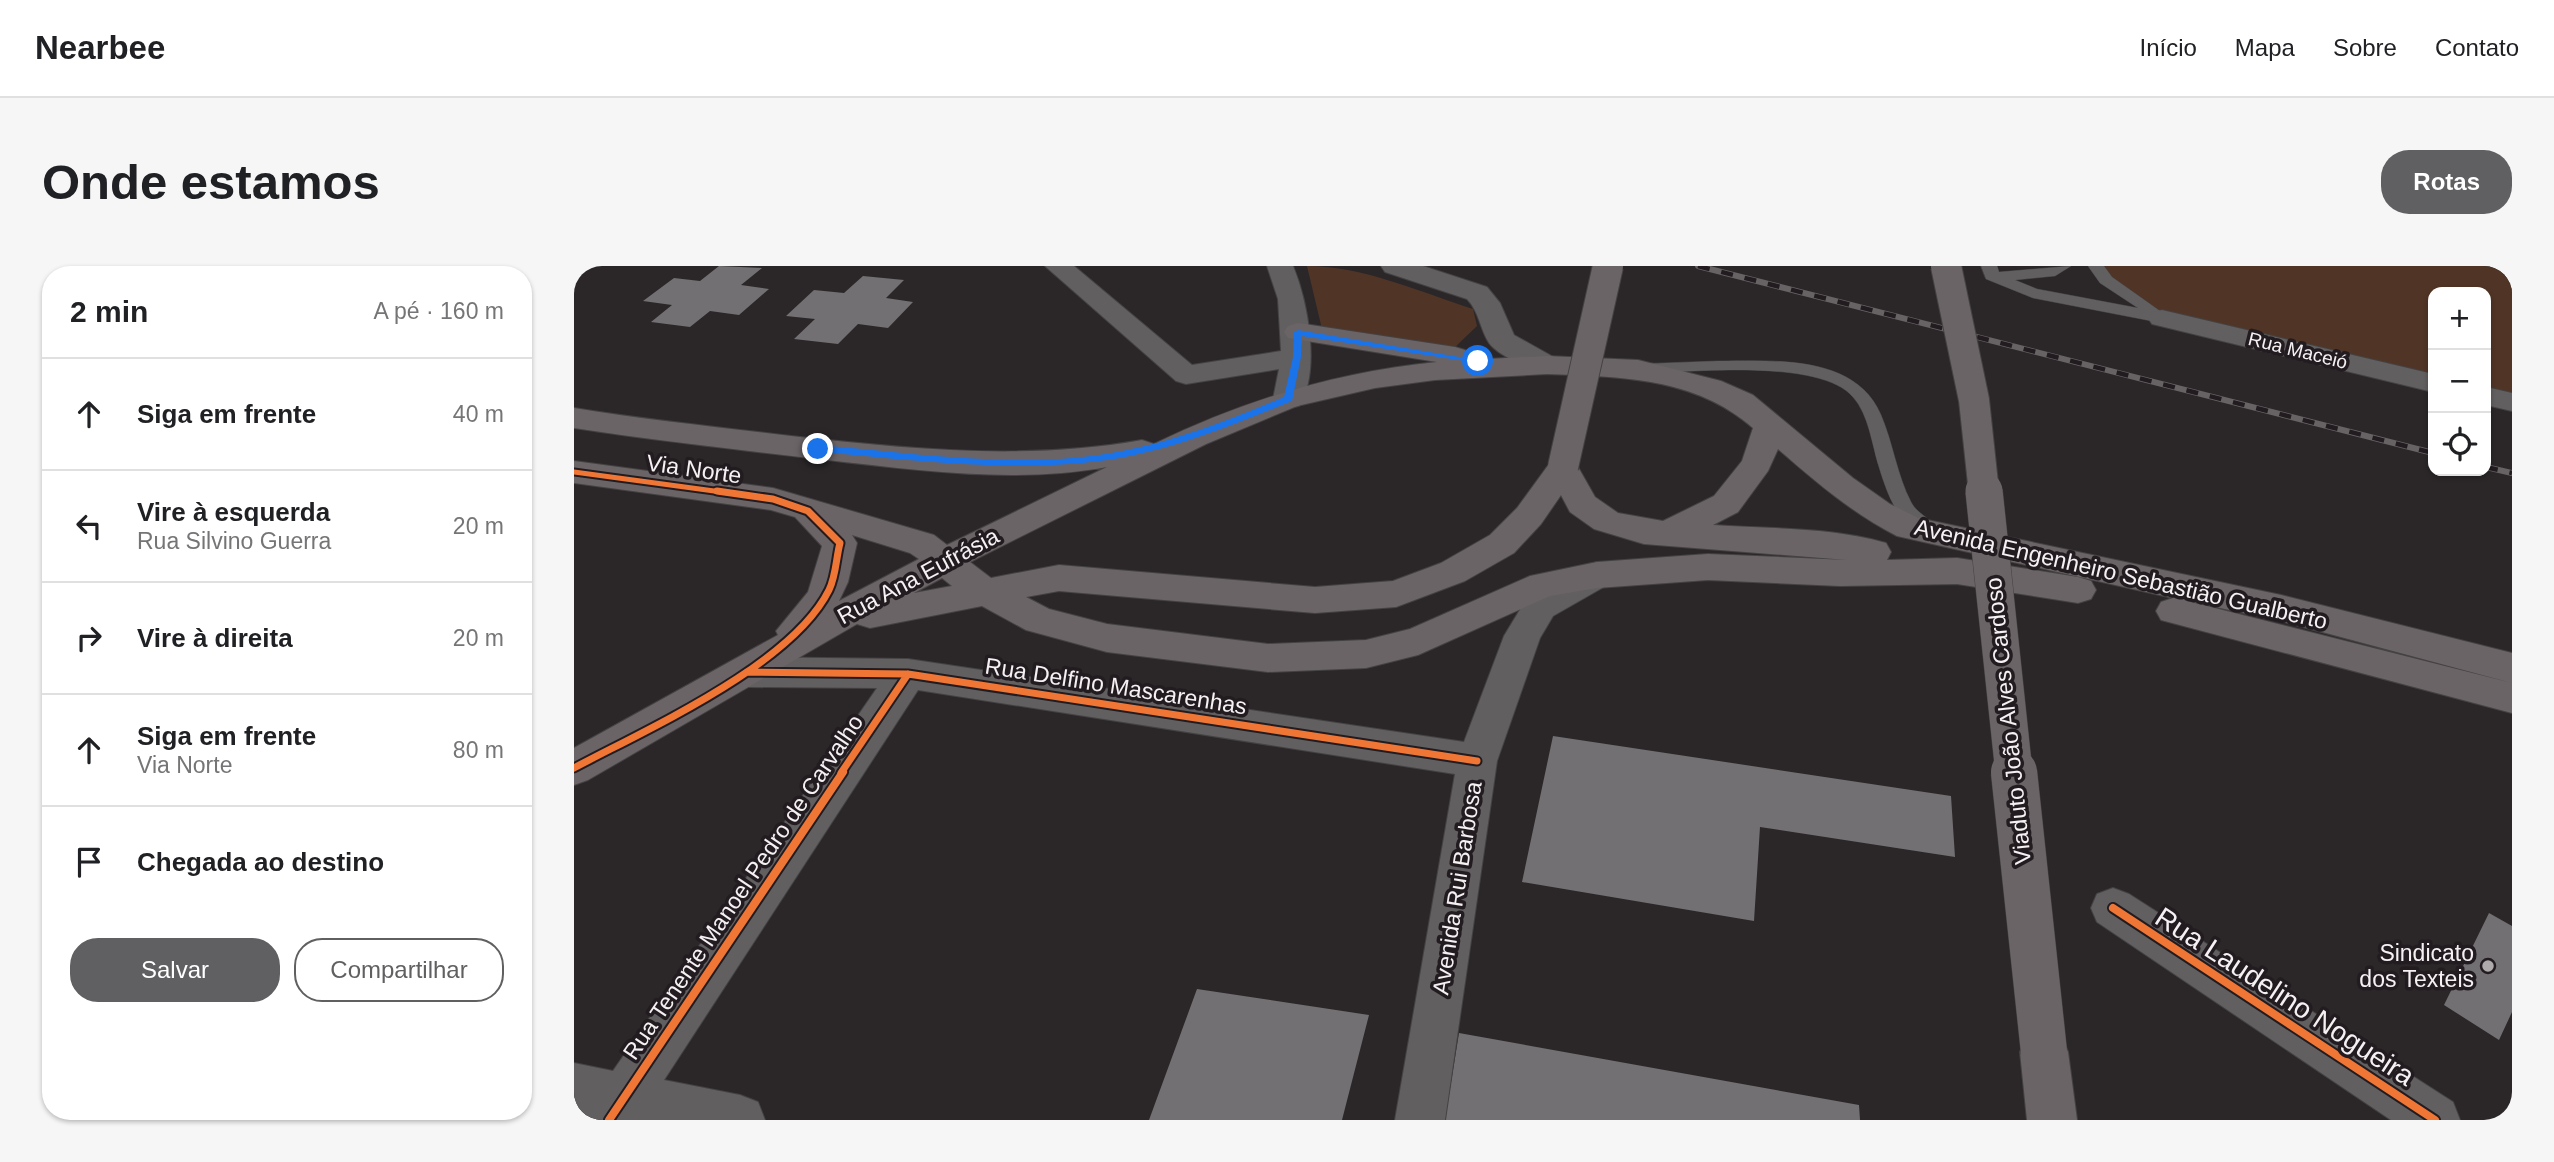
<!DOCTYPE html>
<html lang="pt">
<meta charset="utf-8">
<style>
:root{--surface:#fff;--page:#f6f6f6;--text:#202124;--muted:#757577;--line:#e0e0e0;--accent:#605f61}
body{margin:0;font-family:Helvetica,sans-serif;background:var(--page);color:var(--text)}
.controls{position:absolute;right:21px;top:21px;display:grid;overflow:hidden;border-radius:14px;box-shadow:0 2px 5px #0004}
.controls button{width:63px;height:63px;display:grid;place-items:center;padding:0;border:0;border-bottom:2px solid var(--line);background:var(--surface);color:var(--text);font:35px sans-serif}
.stop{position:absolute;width:21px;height:21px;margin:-16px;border:5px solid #1a73e8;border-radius:50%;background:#fff}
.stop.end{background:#1a73e8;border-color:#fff;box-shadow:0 2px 7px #0008}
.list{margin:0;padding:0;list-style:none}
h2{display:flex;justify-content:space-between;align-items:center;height:91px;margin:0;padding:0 28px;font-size:30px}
h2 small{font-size:23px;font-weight:400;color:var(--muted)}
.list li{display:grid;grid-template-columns:46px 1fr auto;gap:21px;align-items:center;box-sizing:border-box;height:112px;padding:0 28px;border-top:2px solid var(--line)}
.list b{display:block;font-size:26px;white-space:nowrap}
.list p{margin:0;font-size:23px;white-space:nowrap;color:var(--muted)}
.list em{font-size:23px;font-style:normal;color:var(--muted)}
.actions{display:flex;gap:14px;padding:21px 28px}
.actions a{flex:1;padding:16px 0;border:2px solid var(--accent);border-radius:28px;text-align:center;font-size:24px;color:var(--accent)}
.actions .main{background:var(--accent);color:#fff}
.icon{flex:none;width:38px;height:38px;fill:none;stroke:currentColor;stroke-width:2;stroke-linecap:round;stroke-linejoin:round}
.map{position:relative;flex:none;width:1938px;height:854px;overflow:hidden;border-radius:28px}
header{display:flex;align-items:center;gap:42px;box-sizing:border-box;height:98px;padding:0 35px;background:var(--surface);border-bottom:2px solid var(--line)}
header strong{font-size:33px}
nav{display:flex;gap:38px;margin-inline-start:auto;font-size:24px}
.intro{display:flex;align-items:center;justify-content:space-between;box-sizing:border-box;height:168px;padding:0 42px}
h1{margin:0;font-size:49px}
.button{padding:18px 32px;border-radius:28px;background:var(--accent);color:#fff;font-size:24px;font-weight:700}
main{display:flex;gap:42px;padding:0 42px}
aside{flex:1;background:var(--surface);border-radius:28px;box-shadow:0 2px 5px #0004}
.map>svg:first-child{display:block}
.green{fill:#503526}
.building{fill:#727072}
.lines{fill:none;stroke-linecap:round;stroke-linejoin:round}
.lane-casing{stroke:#444243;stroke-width:1}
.street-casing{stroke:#444243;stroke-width:2}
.secondary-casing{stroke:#444243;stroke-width:2}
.lane{fill:#615f60;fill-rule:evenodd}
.street{fill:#615f60;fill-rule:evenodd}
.secondary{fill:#6b6466;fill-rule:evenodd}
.rail-casing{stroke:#676365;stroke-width:6}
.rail{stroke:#221c20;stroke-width:4.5;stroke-dasharray:12;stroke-linecap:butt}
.secondary-bridge-far2-casing{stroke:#444243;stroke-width:32;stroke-linecap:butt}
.secondary-bridge-far1-casing{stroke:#444243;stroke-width:38;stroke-linecap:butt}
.secondary-bridge-casing{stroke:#444243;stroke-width:47;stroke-linecap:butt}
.secondary-bridge-far2{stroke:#6b6466;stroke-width:30}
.secondary-bridge-far1{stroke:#6b6466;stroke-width:37}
.secondary-bridge{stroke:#6b6466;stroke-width:46}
.cycleway-far2-casing{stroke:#221c20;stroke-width:9}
.cycleway-far1-casing{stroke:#221c20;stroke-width:11}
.cycleway-casing{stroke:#221c20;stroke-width:12}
.cycleway-far2{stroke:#f07635;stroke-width:5}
.cycleway-far1{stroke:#f07635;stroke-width:7}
.cycleway{stroke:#f07635;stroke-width:8}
.route{fill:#1a73e8}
.poi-dot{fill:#aeaaac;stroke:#221c20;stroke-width:2.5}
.labels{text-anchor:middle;stroke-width:7;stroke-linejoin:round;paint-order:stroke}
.far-street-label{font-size:19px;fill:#f5f1f3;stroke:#221c20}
.street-label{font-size:23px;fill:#f5f1f3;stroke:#221c20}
.poi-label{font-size:23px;fill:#f5f1f3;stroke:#221c20;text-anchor:end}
.near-street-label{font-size:28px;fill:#f5f1f3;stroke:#221c20}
</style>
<header>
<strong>Nearbee</strong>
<nav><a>Início</a><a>Mapa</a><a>Sobre</a><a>Contato</a></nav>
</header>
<div class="intro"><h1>Onde estamos</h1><a class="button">Rotas</a></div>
<main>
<aside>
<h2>2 min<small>A pé · 160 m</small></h2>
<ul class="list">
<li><svg class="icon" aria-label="ahead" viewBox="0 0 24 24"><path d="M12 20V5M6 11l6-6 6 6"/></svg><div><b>Siga em frente</b></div><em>40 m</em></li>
<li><svg class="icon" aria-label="left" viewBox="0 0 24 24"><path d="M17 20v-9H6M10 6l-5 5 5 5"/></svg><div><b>Vire à esquerda</b><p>Rua Silvino Guerra</p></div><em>20 m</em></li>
<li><svg class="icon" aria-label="right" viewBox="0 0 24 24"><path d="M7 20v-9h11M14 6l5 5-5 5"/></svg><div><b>Vire à direita</b></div><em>20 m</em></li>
<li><svg class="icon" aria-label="ahead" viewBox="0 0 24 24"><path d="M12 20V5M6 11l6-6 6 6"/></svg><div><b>Siga em frente</b><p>Via Norte</p></div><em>80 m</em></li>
<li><svg class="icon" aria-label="arrive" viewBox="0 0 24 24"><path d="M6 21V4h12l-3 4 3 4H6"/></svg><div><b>Chegada ao destino</b></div></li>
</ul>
<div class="actions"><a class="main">Salvar</a><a>Compartilhar</a></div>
</aside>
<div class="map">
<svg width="1938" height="854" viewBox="0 0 1938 854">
<rect width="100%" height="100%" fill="#2b2729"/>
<path class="green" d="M 733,0 C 789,0 846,26 899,43 L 903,60 L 879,83 L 748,63 Z
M 1530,0 L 1938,0 L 1938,131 L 1912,125 L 1912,26 L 1859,26 L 1859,113 L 1591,48 L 1539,13 Z"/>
<path class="building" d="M 145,0 L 188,2 L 167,19 L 195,23 L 165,49 L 136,45 L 116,61 L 77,56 L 98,39 L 69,35 L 100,12 L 126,15 Z
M 289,10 L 330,14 L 312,32 L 339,36 L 314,62 L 284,58 L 264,78 L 220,73 L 241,53 L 212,50 L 240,24 L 270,27 Z
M 979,470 L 1377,530 L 1381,591 L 1186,561 L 1180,655 L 948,616 Z
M 1915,647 L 1938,660 L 1938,746 L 1925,774 L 1870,739 Z
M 623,723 L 795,749 L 768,854 L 575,854 Z
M 885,767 L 1285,839 L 1286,854 L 871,854 Z"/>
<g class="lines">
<g class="lane-casing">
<path id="lane" d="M 1407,0 L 1423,0 L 1425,6 L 1497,0 L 1481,10 L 1441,14 L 1463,23 L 1564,42 L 1526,17 L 1514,0 L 1530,0 L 1538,11 L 1596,52 L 1588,57 L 1459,32 L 1412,13 Z
M 1144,95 C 1200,95 1281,88 1307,149 C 1319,177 1323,209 1337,236 C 1343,248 1357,252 1363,263 L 1360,268 L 1346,268 C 1322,253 1313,227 1305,201 C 1298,179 1295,149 1279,131 C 1246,92 1114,106 1065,108 L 1056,103 L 1065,98 Z"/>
</g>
<g class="street-casing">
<path id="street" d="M 471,0 L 500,0 L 618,99 L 707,85 L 704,33 L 693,0 L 719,0 C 734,36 747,106 725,140 L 714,142 L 703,140 L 699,133 L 705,103 L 612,118 L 602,115 Z
M 807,0 L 849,0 L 913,21 L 926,37 L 940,69 L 983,93 L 988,99 L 983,105 C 967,109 925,91 915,77 C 906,63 905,45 893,33 L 811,6 Z
M 1588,44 L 1859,108 L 1859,126 L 1578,58 L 1574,52 L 1578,46 Z
M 1912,121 L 1938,127 L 1938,145 L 1912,139 Z
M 1023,296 L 1035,300 L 1041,309 L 1035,318 L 979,350 L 966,372 L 923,495 L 871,854 L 821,854 L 881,508 L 344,424 L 90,814 L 166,829 L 184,836 L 191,854 L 10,854 L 12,849 L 0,847 L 0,797 L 39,805 L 303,422 L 173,421 L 160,416 L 154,406 L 160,396 L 173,391 L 334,393 L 890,476 L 930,370 L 953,332 Z
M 1539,622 L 1555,628 L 1879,836 L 1886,854 L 1817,854 L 1523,656 L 1517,642 L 1523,628 Z"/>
</g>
<g class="secondary-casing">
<path id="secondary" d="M 724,57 L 881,81 L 891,84 L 896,90 L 892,94 L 973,90 L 1064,94 L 1147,115 L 1179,129 L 1279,212 L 1316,238 L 1344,252 L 1707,329 L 1938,387 L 1938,417 L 1707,355 L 1609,334 L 1938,417 L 1938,447 L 1587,354 L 1582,345 L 1587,336 L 1599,332 L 1323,270 C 1278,247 1242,216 1204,183 L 1194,205 L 1164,246 L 1139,259 C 1196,263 1257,261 1312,277 L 1317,286 L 1313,294 L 1383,292 L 1504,311 L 1517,315 L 1522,324 L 1517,333 L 1504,337 L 1383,318 L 1266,320 L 1134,314 L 1023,322 L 976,330 L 844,389 L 792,402 L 694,406 L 533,386 L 452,364 L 408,340 L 296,362 L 283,358 L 14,514 L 0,519 L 0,482 L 204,369 L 202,365 L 234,326 L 248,280 L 221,251 L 197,244 L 0,217 L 0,195 L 199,222 L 360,269 L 373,279 L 533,201 C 441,218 344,204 252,194 C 168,184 84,175 0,162 L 0,142 C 72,154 145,161 217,170 C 335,183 451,195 568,174 L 580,178 C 671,134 762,106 863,96 L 714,72 L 710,66 L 714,60 ZM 973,108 C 1047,111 1121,111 1179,162 L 1168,195 L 1140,230 L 1089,255 L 1044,247 L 1021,231 L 1000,194 L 989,190 L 978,194 L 943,242 L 916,269 L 867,297 L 819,315 L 741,321 L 485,299 L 417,312 L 396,296 L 632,178 L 723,140 L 801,122 L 861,114 ZM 987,229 L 996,246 L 1020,263 L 1070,278 L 1273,294 L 1134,288 L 1023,296 L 956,310 L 836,363 L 792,374 L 694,378 L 533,358 L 475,343 L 452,331 L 485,325 L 741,347 L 822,341 L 891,315 L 940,287 L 967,258 ZM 278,269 L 336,287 L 345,293 L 265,335 L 274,316 L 283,277 ZM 368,312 L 378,320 L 340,327 Z
M 1470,762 L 1487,769 L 1494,786 L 1503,854 L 1453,854 L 1446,786 L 1453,769 Z"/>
</g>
<use href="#lane" class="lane"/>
<use href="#street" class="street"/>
<use href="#secondary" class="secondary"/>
<g class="rail-casing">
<path id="rail" d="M 1124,0 L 1859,187
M 1912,201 L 1938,207"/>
</g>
<use href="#rail" class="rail"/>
<g class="secondary-bridge-far2-casing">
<path id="secondary-bridge-far2" d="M 1372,0 L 1400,134 L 1410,227
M 989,201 L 1034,0"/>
</g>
<g class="secondary-bridge-far1-casing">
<path id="secondary-bridge-far1" d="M 1410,225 L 1440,507"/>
</g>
<g class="secondary-bridge-casing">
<path id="secondary-bridge" d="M 1440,506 L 1470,786"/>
</g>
<use href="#secondary-bridge-far2" class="secondary-bridge-far2"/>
<use href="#secondary-bridge-far1" class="secondary-bridge-far1"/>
<use href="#secondary-bridge" class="secondary-bridge"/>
<g class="cycleway-far2-casing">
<path id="cycleway-far2" d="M 0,206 L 155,227"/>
</g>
<g class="cycleway-far1-casing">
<path id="cycleway-far1" d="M 173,406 L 334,408 L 903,495
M 0,502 C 73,463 218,399 255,324 C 262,310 262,292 266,277 L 234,245 L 199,233 L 143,225
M 267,507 L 334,408"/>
</g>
<g class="cycleway-casing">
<path id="cycleway" d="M 1539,642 L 1861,854
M 35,854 L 269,506"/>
</g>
<use href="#cycleway-far2" class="cycleway-far2"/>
<use href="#cycleway-far1" class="cycleway-far1"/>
<use href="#cycleway" class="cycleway"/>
</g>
<path class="route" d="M 724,64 L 909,95 L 904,97 L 728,70 L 727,91 L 718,135 C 661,158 607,181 546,192 C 446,209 344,194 244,186 L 239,183 L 244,179 C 344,187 449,205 548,185 C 605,174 657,153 710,131 L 719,91 L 720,66 Z"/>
<circle class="poi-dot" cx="1914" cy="700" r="7"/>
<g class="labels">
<g class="far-street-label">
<text transform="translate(1724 84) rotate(14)" y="7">Rua Maceió</text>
</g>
<g class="street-label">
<text transform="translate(120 203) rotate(8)" y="8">Via Norte</text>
<text transform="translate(1547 308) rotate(13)" y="8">Avenida Engenheiro Sebastião Gualberto</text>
<text transform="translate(344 310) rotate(-28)" y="8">Rua Ana Eufrásia</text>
<text transform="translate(542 420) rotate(9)" y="8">Rua Delfino Mascarenhas</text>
<text transform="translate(1434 455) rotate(-96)" y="8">Viaduto João Alves Cardoso</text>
<text transform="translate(169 621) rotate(-56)" y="8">Rua Tenente Manoel Pedro de Carvalho</text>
<text transform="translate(883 622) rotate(-81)" y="8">Avenida Rui Barbosa</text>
</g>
<g class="poi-label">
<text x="1900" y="695">Sindicato<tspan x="1900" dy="26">dos Texteis</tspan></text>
</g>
<g class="near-street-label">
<text transform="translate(1711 730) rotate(33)" y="10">Rua Laudelino Nogueira</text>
</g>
</g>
</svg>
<div class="controls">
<button>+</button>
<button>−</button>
<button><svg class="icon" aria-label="locate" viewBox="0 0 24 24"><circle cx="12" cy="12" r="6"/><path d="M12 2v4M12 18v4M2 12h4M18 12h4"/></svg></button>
</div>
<div class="stop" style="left:904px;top:95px"></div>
<div class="stop end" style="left:244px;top:183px"></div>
</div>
</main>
